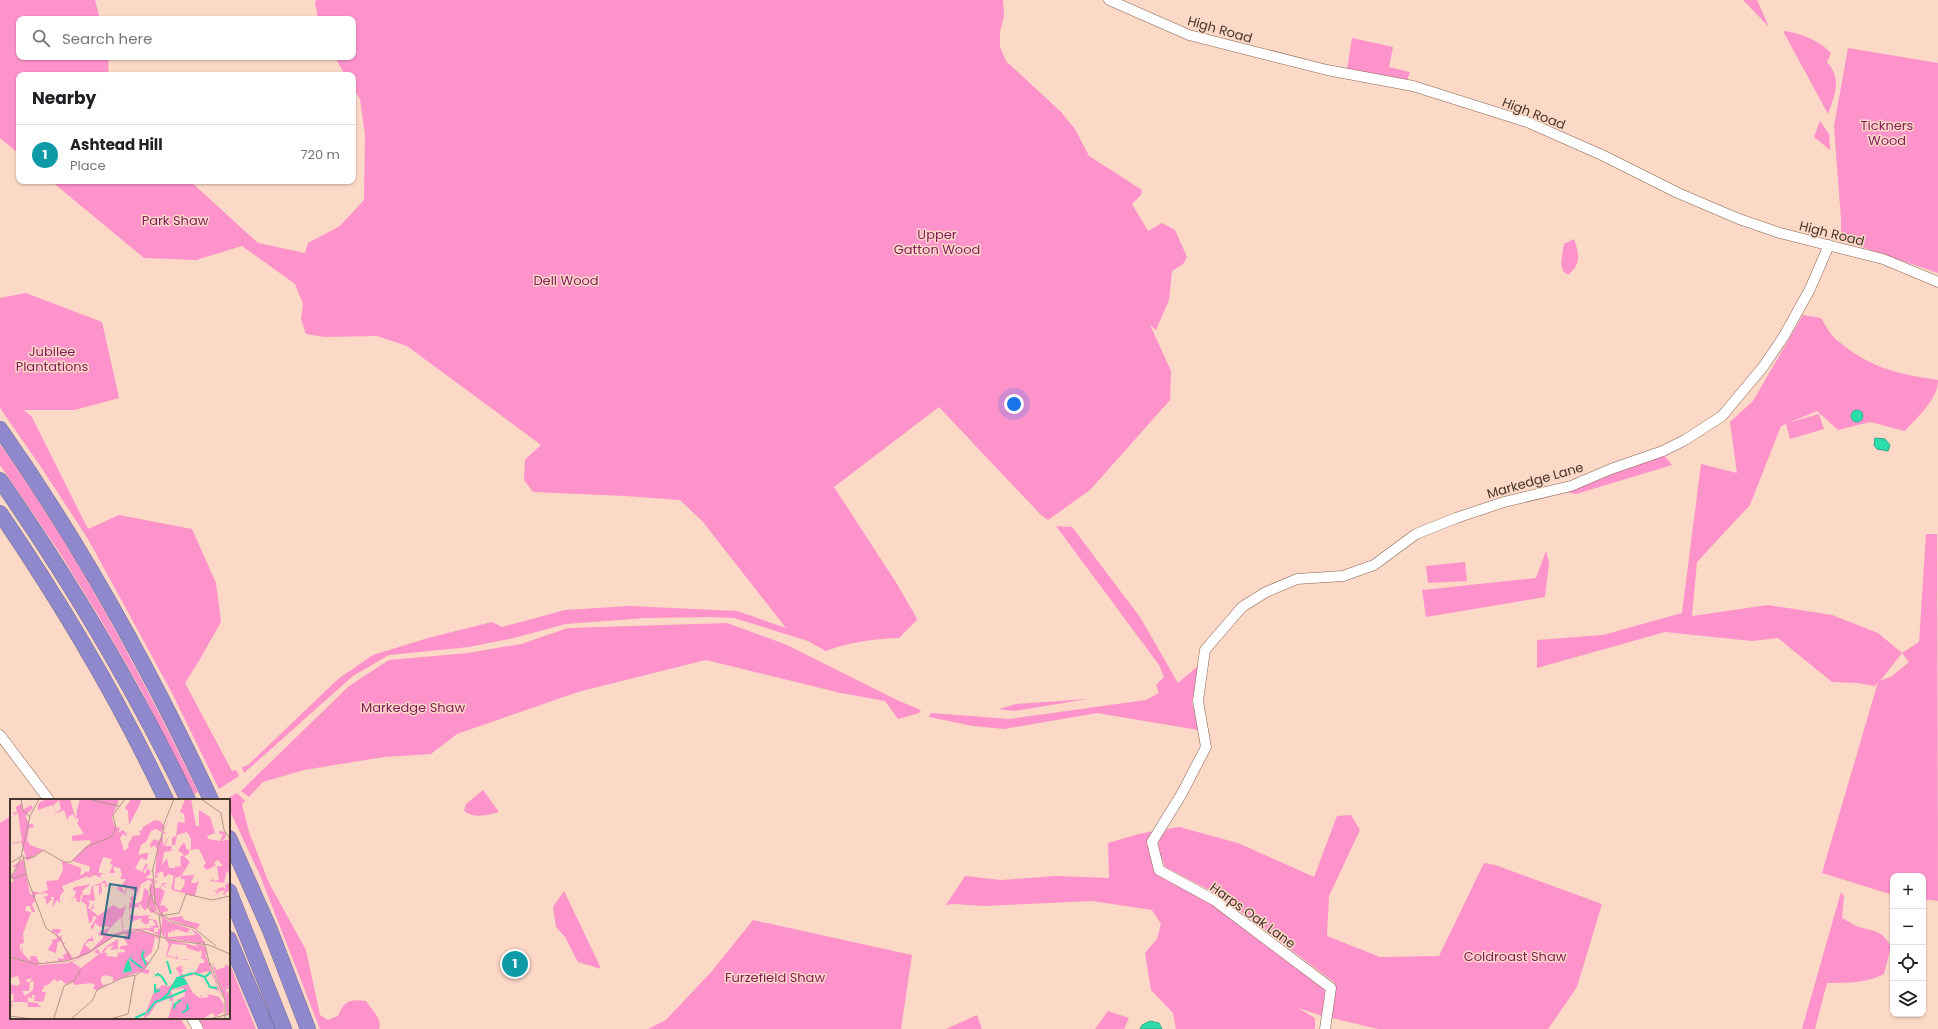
<!DOCTYPE html>
<meta charset="utf-8">
<style>
:root{--surface:#fff;--page:#f2f2f2;--text:#202124;--muted:#757577;--line:#e0e0e0;--accent:#db2777}
body{margin:0;font-family:Poppins,sans-serif;background:var(--page);color:var(--text)}
.controls{position:absolute;right:12px;bottom:12px;display:grid;overflow:hidden;border-radius:8px;box-shadow:0 1px 3px #0004}
.controls button{width:36px;height:36px;display:grid;place-items:center;padding:0;border:0;border-bottom:1px solid var(--line);background:var(--surface);color:var(--text);font:20px sans-serif}
.you{position:absolute;left:1014px;top:404px;width:14px;height:14px;margin:-10px;border:3px solid #fff;border-radius:50%;background:#1a73e8;box-shadow:0 0 0 6px #1a73e833}
.badge{display:grid;place-items:center;width:26px;height:26px;border-radius:50%;background:var(--accent);color:#fff;font-size:13px;font-weight:700}
.pin{position:absolute;translate:-50% -50%;border:2px solid #fff;box-shadow:0 1px 4px #0006}
.list{margin:0;padding:0;list-style:none}
h2{display:flex;justify-content:space-between;align-items:center;height:52px;margin:0;padding:0 16px;font-size:17px}
h2 small{font-size:13px;font-weight:400;color:var(--muted)}
.list li{display:grid;grid-template-columns:26px 1fr auto;gap:12px;align-items:center;box-sizing:border-box;height:60px;padding:0 16px;border-top:1px solid var(--line)}
.list b{display:block;font-size:15px;white-space:nowrap}
.list p{margin:0;font-size:13px;white-space:nowrap;color:var(--muted)}
.list em{font-size:13px;font-style:normal;color:var(--muted)}
.icon{flex:none;width:22px;height:22px;fill:none;stroke:currentColor;stroke-width:2;stroke-linecap:round;stroke-linejoin:round}
.map{position:relative;flex:none;width:1938px;height:1029px;overflow:hidden}
.search{position:absolute;background:var(--surface);box-shadow:0 1px 3px #0004;left:16px;top:16px;width:340px;height:44px;display:flex;align-items:center;gap:10px;box-sizing:border-box;padding:0 14px;border-radius:8px;color:var(--muted);font-size:15px}
.panel{position:absolute;background:var(--surface);box-shadow:0 1px 3px #0004;left:16px;top:72px;width:340px;height:112px;border-radius:8px}
.map>svg:first-child{display:block}
.green{fill:#fe92cb;fill-rule:evenodd}
.water{fill:#29deab;stroke:#32ab85}
.lines{fill:none;stroke-linecap:round;stroke-linejoin:round}
.tertiary-casing{stroke:#8a6350;stroke-width:11}
.motorway-casing{stroke:#756b95;stroke-width:16}
.tertiary{stroke:#fff;stroke-width:10}
.motorway{stroke:#8f88cd;stroke-width:15}
.labels{text-anchor:middle;stroke-width:3;stroke-linejoin:round;paint-order:stroke}
.street-label{font-size:13px;fill:#46352c;stroke:#fcd8c6}
.park-label{font-size:13px;fill:#7f1a58;stroke:#fcd8c6}
.inset-river{fill:none;stroke:#29deab;stroke-width:2}
.inset-road{fill:none;stroke:#b39788;stroke-width:1}
.view{fill:#336e86;fill-opacity:0.15;stroke:#336e86;stroke-width:2}
.inset-edge{fill:none;stroke:#46352c;stroke-width:2}
</style>
<div class="map">
<svg width="1938" height="1029" viewBox="0 0 1938 1029">
<rect width="100%" height="100%" fill="#fcd8c6"/>
<path class="green" d="M 0,0 L 95,0 L 100,19 L 19,19 L 19,57 L 109,57 L 108,75 L 19,75 L 19,154 L 0,138 Z
M 316,0 L 1003,0 L 1004,16 L 1000,32 L 1000,47 L 1006,61 L 1061,112 L 1075,129 L 1089,156 L 1142,190 L 1141,195 L 1132,204 L 1148,231 L 1162,223 L 1175,230 L 1187,257 L 1183,264 L 1172,271 L 1169,300 L 1156,330 L 1150,325 L 1171,371 L 1170,400 L 1090,490 L 1048,520 L 1041,515 L 939,407 L 834,487 L 897,584 L 916,617 L 917,620 L 899,638 C 878,638 846,643 826,651 L 808,641 L 734,618 L 711,617 L 645,618 L 566,624 L 514,638 L 469,647 L 389,655 L 353,676 L 244,773 L 242,767 L 248,765 L 338,679 L 373,655 L 428,638 L 492,622 L 502,627 L 565,610 L 629,606 L 737,611 L 786,628 L 703,522 L 680,500 L 625,496 L 533,492 L 524,480 L 525,460 L 541,445 L 407,346 L 377,336 L 324,337 L 306,334 L 301,319 L 303,304 L 295,284 L 242,246 L 196,260 L 144,258 L 51,181 L 190,181 L 258,243 L 305,253 L 308,243 L 340,226 L 364,200 L 365,135 L 360,99 L 353,88 L 353,75 L 345,75 L 335,57 L 353,57 L 353,19 L 318,19 L 315,3 Z
M 1743,0 L 1757,0 L 1769,27 Z
M 1783,31 C 1798,32 1822,42 1831,53 L 1827,62 C 1842,79 1835,95 1828,114 Z
M 1352,38 L 1393,47 L 1389,67 L 1410,72 L 1407,81 L 1347,69 Z
M 1848,48 L 1938,63 L 1938,273 L 1841,240 L 1841,220 L 1834,126 Z
M 1820,121 L 1829,134 L 1830,150 L 1814,137 Z
M 1574,239 C 1579,254 1582,263 1568,275 L 1563,271 L 1561,263 L 1564,244 Z
M 26,293 L 102,322 L 119,398 L 75,410 L 24,410 L 32,417 L 88,529 L 119,515 L 192,529 L 216,583 L 221,622 L 200,659 L 185,683 L 232,771 L 236,770 L 239,776 L 219,789 L 171,691 L 88,539 L 41,467 L 0,408 L 0,298 Z
M 1803,315 L 1821,318 C 1826,326 1831,336 1838,341 C 1870,368 1898,374 1938,380 C 1938,400 1917,417 1905,431 L 1870,422 L 1838,430 L 1817,411 L 1788,423 L 1819,414 L 1824,429 L 1790,439 L 1786,424 L 1781,426 L 1750,505 L 1697,562 L 1692,616 L 1768,605 L 1832,615 L 1878,633 L 1902,653 L 1919,642 L 1926,534 L 1937,534 L 1938,901 L 1923,899 L 1923,876 L 1893,876 L 1893,895 L 1822,873 L 1878,682 L 1875,686 L 1857,683 L 1832,682 L 1778,638 L 1752,641 L 1665,632 L 1537,668 L 1537,640 L 1603,635 L 1682,613 L 1701,464 L 1737,473 L 1730,422 L 1753,401 ZM 1902,653 L 1909,662 L 1892,676 L 1880,681 Z
M 0,444 C 77,553 140,672 198,792 L 194,794 L 140,688 L 101,620 L 60,553 L 0,465 Z
M 1663,454 L 1672,465 L 1576,494 L 1567,492 Z
M 1056,526 L 1072,527 L 1140,617 L 1178,683 L 1199,665 L 1192,702 L 1198,730 L 1097,713 L 1004,729 L 973,726 L 929,717 L 931,713 L 1009,719 L 1146,700 L 1159,693 L 1156,685 L 1164,677 L 1159,665 Z
M 1546,551 L 1549,562 L 1545,597 L 1426,617 L 1422,590 L 1536,578 Z
M 1465,562 L 1467,581 L 1428,583 L 1426,566 Z
M 727,623 L 787,645 L 899,701 L 921,710 L 919,713 L 898,719 L 885,701 L 841,693 L 706,660 L 578,692 L 529,709 L 457,734 L 431,754 L 384,757 L 304,770 L 263,782 L 249,797 L 241,791 L 349,686 L 389,660 L 468,653 L 521,644 L 568,628 Z
M 1088,699 L 1014,711 L 999,709 L 1016,704 Z
M 483,790 L 499,812 C 487,815 475,819 464,811 L 466,804 Z
M 237,793 L 245,801 L 242,804 L 249,832 L 269,883 L 306,950 L 320,1015 L 328,1020 L 338,1016 C 344,1001 350,999 366,1001 C 371,1009 383,1019 379,1029 L 320,1029 L 258,870 L 258,871 L 229,809 L 229,800 L 225,800 Z
M 1351,815 L 1360,830 L 1329,896 L 1327,936 L 1380,957 L 1439,956 L 1484,863 L 1495,865 L 1602,904 L 1577,987 L 1548,1029 L 1378,1029 L 1332,1018 L 1335,983 L 1217,894 L 1165,867 L 1158,847 L 1160,837 L 1167,829 L 1179,827 L 1238,843 L 1314,877 L 1337,816 Z
M 11,816 L 11,1018 L 180,1018 L 187,1029 L 0,1029 L 0,823 Z
M 1154,831 L 1155,872 L 1211,904 L 1325,990 L 1323,1016 L 1298,1008 L 1315,1018 L 1315,1029 L 1176,1029 L 1173,1013 L 1151,990 L 1145,953 L 1157,939 L 1161,924 L 1152,910 L 1092,901 L 984,906 L 954,904 L 946,905 L 965,876 L 1001,880 L 1056,876 L 1109,878 L 1108,843 L 1139,834 Z
M 564,891 L 598,962 L 601,969 L 578,962 L 565,937 L 556,927 L 553,907 Z
M 1841,892 L 1844,896 L 1842,918 C 1846,920 1851,923 1856,926 C 1873,932 1880,928 1891,946 L 1884,974 C 1866,983 1847,983 1827,983 L 1815,1029 L 1802,1029 Z
M 753,920 L 912,955 L 901,1029 L 648,1029 L 666,1020 L 712,971 Z
M 229,962 L 256,1029 L 204,1029 L 198,1018 L 229,1018 Z
M 1108,1011 L 1129,1018 L 1124,1029 L 1095,1029 Z
M 977,1015 L 982,1029 L 946,1029 Z"/>
<path class="water" d="M1851 416a6 6 0 1 1 12 0a6 6 0 1 1-12 0Z
M 1875,438 L 1885,439 L 1890,445 L 1888,451 L 1877,449 L 1874,445 Z
M 1150,1021 L 1159,1023 L 1162,1029 L 1140,1029 L 1142,1025 Z"/>
<g class="lines">
<g class="tertiary-casing">
<path id="tertiary" d="M 1109,0 L 1189,35 L 1327,70 L 1413,86 L 1527,122 L 1602,155 L 1678,193 L 1739,219 L 1780,233 L 1883,259 L 1938,282
M 0,735 L 49,800
M 192,1018 L 198,1029
M 1325,1029 L 1331,988 L 1214,900 L 1159,870 L 1152,842 L 1181,795 L 1206,747 L 1198,701 L 1205,650 L 1242,607 L 1266,592 L 1297,579 L 1343,576 L 1374,565 L 1416,534 L 1456,518 L 1504,502 L 1571,486 L 1611,469 L 1663,451 L 1685,440 L 1722,416 L 1763,367 L 1784,336 L 1810,289 L 1829,245"/>
</g>
<g class="motorway-casing">
<path id="motorway" d="M 0,429 C 82,546 151,671 211,800
M 0,480 C 71,582 134,688 188,800
M 0,513 C 62,604 119,700 166,800
M 229,838 L 270,930 L 308,1029
M 229,891 L 284,1029
M 229,939 L 267,1029"/>
</g>
<use href="#tertiary" class="tertiary"/>
<use href="#motorway" class="motorway"/>
</g>
<g class="labels">
<g class="street-label">
<text transform="translate(1220 29) rotate(16)" y="5">High Road</text>
<text transform="translate(1534 113) rotate(21)" y="5">High Road</text>
<text transform="translate(1832 233) rotate(14)" y="5">High Road</text>
<text transform="translate(1535 480) rotate(-16)" y="5">Markedge Lane</text>
<text transform="translate(1253 915) rotate(36)" y="5">Harps Oak Lane</text>
</g>
<g class="park-label">
<text x="1887" y="130">Tickners<tspan x="1887" dy="15">Wood</tspan></text>
<text x="175" y="225">Park Shaw</text>
<text x="937" y="239">Upper<tspan x="937" dy="15">Gatton Wood</tspan></text>
<text x="566" y="285">Dell Wood</text>
<text x="52" y="356">Jubilee<tspan x="52" dy="15">Plantations</tspan></text>
<text x="413" y="712">Markedge Shaw</text>
<text x="1515" y="961">Coldroast Shaw</text>
<text x="775" y="982">Furzefield Shaw</text>
</g>
</g>
<g transform="translate(10 799)">
<rect width="220" height="220" fill="#fcd8c6"/>
<path d="M 33,0 L 60,0 L 66,21 L 63,15 L 58,18 L 58,22 L 54,11 L 44,15 L 51,10 L 49,1 L 43,7 L 45,13 L 42,6 L 28,11 L 28,6 L 31,2 L 34,3 ZM 70,0 L 109,0 L 102,19 L 105,28 L 110,29 L 108,34 L 113,31 L 117,35 L 117,37 L 113,35 L 110,39 L 114,52 L 119,48 L 118,45 L 123,37 L 120,37 L 131,36 L 129,32 L 132,31 L 133,28 L 145,21 L 150,22 L 154,27 L 151,33 L 146,30 L 141,32 L 136,43 L 131,46 L 128,56 L 136,54 L 142,55 L 138,55 L 137,61 L 131,59 L 125,69 L 132,73 L 136,64 L 138,66 L 133,73 L 135,75 L 137,69 L 140,72 L 141,70 L 140,75 L 135,79 L 143,80 L 145,84 L 146,80 L 147,84 L 143,84 L 145,89 L 149,89 L 153,84 L 157,84 L 153,86 L 156,88 L 156,89 L 152,86 L 150,89 L 155,92 L 150,107 L 154,106 L 159,112 L 153,113 L 153,116 L 158,119 L 172,117 L 174,121 L 190,125 L 187,130 L 158,120 L 151,115 L 146,106 L 143,95 L 143,101 L 148,113 L 159,123 L 184,131 L 191,137 L 195,145 L 156,139 L 154,138 L 156,133 L 153,138 L 151,132 L 150,137 L 138,131 L 122,131 L 103,138 L 81,153 L 69,159 L 48,163 L 33,165 L 37,164 L 37,160 L 38,164 L 44,163 L 45,156 L 49,156 L 45,156 L 44,162 L 48,163 L 48,159 L 54,160 L 53,156 L 57,154 L 51,142 L 48,143 L 48,141 L 46,154 L 38,151 L 43,142 L 41,141 L 47,140 L 46,134 L 41,133 L 43,130 L 50,130 L 51,133 L 48,134 L 48,138 L 54,136 L 51,138 L 52,143 L 56,144 L 53,145 L 63,159 L 69,157 L 73,147 L 79,139 L 81,140 L 81,136 L 84,142 L 79,142 L 75,146 L 81,151 L 93,139 L 93,137 L 88,136 L 89,133 L 99,129 L 98,127 L 90,128 L 85,124 L 83,130 L 80,129 L 87,118 L 83,117 L 82,123 L 79,124 L 76,105 L 71,102 L 73,96 L 71,95 L 70,103 L 67,103 L 66,98 L 59,101 L 65,97 L 66,92 L 63,91 L 63,89 L 65,88 L 81,85 L 72,92 L 73,96 L 80,96 L 82,87 L 87,85 L 89,85 L 95,81 L 98,87 L 94,88 L 96,85 L 93,84 L 91,86 L 92,94 L 90,94 L 89,98 L 89,86 L 83,87 L 85,102 L 75,101 L 80,103 L 78,110 L 82,109 L 83,103 L 84,110 L 80,110 L 88,117 L 103,106 L 110,110 L 116,107 L 112,120 L 114,132 L 120,130 L 144,129 L 144,133 L 148,133 L 148,129 L 151,131 L 149,120 L 152,128 L 152,119 L 146,112 L 142,114 L 140,113 L 139,106 L 135,112 L 128,103 L 131,113 L 129,108 L 121,109 L 119,114 L 119,103 L 122,104 L 120,100 L 122,97 L 125,99 L 127,93 L 117,89 L 115,98 L 115,94 L 111,93 L 107,90 L 110,86 L 115,94 L 116,88 L 112,86 L 116,80 L 110,80 L 112,76 L 110,69 L 103,68 L 105,74 L 99,74 L 103,66 L 94,63 L 100,65 L 102,60 L 93,58 L 89,70 L 89,74 L 93,74 L 90,77 L 91,79 L 85,76 L 79,79 L 78,77 L 52,87 L 54,92 L 50,97 L 50,104 L 47,101 L 42,109 L 44,98 L 40,98 L 42,100 L 36,106 L 36,100 L 33,98 L 38,97 L 37,94 L 26,95 L 24,99 L 29,112 L 25,102 L 22,105 L 25,113 L 22,113 L 20,107 L 16,107 L 15,112 L 21,113 L 13,135 L 14,144 L 10,145 L 10,153 L 13,148 L 12,153 L 18,160 L 21,161 L 20,157 L 26,157 L 30,165 L 15,163 L 0,158 L 0,81 L 2,84 L 4,81 L 0,76 L 4,75 L 7,68 L 2,68 L 13,60 L 20,95 L 23,96 L 22,92 L 31,94 L 38,91 L 36,82 L 48,81 L 53,71 L 52,62 L 71,69 L 70,77 L 77,72 L 78,74 L 80,70 L 79,67 L 62,62 L 81,43 L 80,41 L 62,42 L 62,37 L 74,35 L 67,24 L 69,21 L 67,19 L 66,21 L 67,11 ZM 137,81 L 142,82 L 139,90 L 142,97 L 140,93 L 140,100 L 138,91 L 134,89 L 132,102 L 124,105 L 131,85 L 137,82 L 135,88 ZM 111,118 L 113,132 L 96,137 L 99,130 ZM 165,130 L 178,134 L 179,130 L 182,131 L 186,136 L 158,138 L 158,133 L 161,134 L 162,131 L 165,133 ZM 121,0 L 131,0 L 130,5 L 119,26 L 118,12 L 115,9 ZM 175,0 L 181,0 L 186,27 L 189,27 L 189,11 L 200,18 L 205,34 L 197,37 L 198,40 L 210,42 L 213,35 L 209,35 L 209,32 L 215,33 L 216,38 L 212,42 L 220,40 L 220,77 L 217,71 L 214,84 L 200,82 L 203,80 L 202,76 L 204,82 L 209,81 L 207,67 L 213,67 L 208,61 L 204,64 L 206,66 L 197,71 L 193,67 L 196,64 L 189,50 L 179,51 L 179,55 L 174,57 L 180,63 L 171,77 L 165,79 L 164,90 L 170,92 L 174,87 L 175,80 L 171,80 L 171,77 L 184,76 L 181,84 L 186,84 L 189,81 L 187,76 L 189,81 L 185,97 L 165,92 L 161,90 L 164,77 L 159,75 L 154,79 L 153,72 L 146,75 L 149,78 L 145,79 L 147,50 L 144,46 L 141,49 L 140,45 L 144,40 L 148,42 L 151,39 L 161,14 L 154,33 L 157,34 L 153,35 L 153,47 L 159,37 L 155,47 L 162,47 L 161,51 L 165,51 L 154,53 L 152,66 L 157,59 L 159,69 L 164,69 L 164,72 L 165,68 L 171,67 L 170,58 L 174,56 L 168,51 L 174,43 L 177,51 L 181,50 L 181,40 L 177,33 L 167,36 L 165,46 L 162,46 L 162,39 L 166,37 L 168,23 L 175,24 L 174,15 L 170,13 ZM 12,4 L 13,11 L 21,6 L 23,9 L 15,17 L 20,26 L 22,24 L 24,28 L 19,29 L 17,41 L 20,46 L 33,51 L 17,62 L 11,43 L 3,45 L 2,44 L 12,42 L 8,14 L 4,16 L 3,13 L 7,14 L 6,8 ZM 220,83 L 220,91 L 215,94 L 216,97 L 211,93 L 214,94 L 215,91 L 208,93 L 210,101 L 204,102 L 209,101 L 209,96 L 204,91 L 208,92 L 207,90 L 213,88 L 217,91 L 215,86 ZM 127,113 L 128,117 L 142,116 L 138,117 L 139,120 L 146,121 L 149,129 L 138,128 L 146,126 L 143,121 L 139,121 L 139,126 L 138,123 L 136,126 L 131,122 L 132,119 L 121,123 L 119,119 L 120,115 L 127,117 ZM 132,132 L 150,138 L 148,140 L 145,137 L 142,153 L 134,160 L 139,163 L 134,170 L 140,171 L 138,175 L 129,173 L 103,182 L 103,178 L 94,176 L 91,179 L 91,183 L 93,186 L 98,185 L 87,191 L 83,190 L 85,186 L 81,184 L 65,186 L 62,183 L 56,185 L 50,180 L 48,183 L 44,180 L 38,186 L 33,187 L 35,190 L 27,186 L 33,189 L 32,193 L 36,193 L 33,203 L 24,202 L 25,196 L 22,196 L 22,199 L 18,198 L 18,203 L 27,204 L 31,208 L 18,208 L 18,204 L 14,203 L 2,203 L 0,206 L 3,205 L 3,207 L 0,207 L 0,203 L 5,201 L 0,199 L 3,200 L 4,196 L 0,194 L 0,185 L 8,187 L 10,184 L 8,177 L 0,179 L 0,159 L 30,166 L 57,164 L 74,158 L 62,163 L 71,169 L 89,155 L 84,153 L 88,150 L 90,154 L 93,155 L 92,152 L 97,147 L 108,140 L 108,150 L 100,151 L 104,146 L 98,148 L 94,153 L 97,155 L 96,157 L 106,158 L 109,156 L 107,154 L 115,153 L 115,151 L 109,150 L 111,147 L 118,146 L 113,138 L 117,136 L 114,134 ZM 122,157 L 119,163 L 122,172 L 113,174 L 116,164 ZM 22,179 L 20,183 L 24,182 L 23,191 L 15,197 L 12,192 L 19,192 L 20,184 L 15,181 ZM 154,139 L 189,148 L 184,144 L 195,147 L 198,158 L 194,152 L 213,200 L 209,192 L 199,188 L 206,189 L 207,187 L 201,173 L 198,177 L 199,172 L 174,178 L 178,183 L 174,179 L 168,180 L 162,188 L 165,190 L 178,185 L 183,194 L 191,200 L 190,196 L 196,194 L 191,196 L 192,199 L 199,198 L 197,195 L 209,198 L 214,206 L 213,220 L 213,213 L 205,218 L 203,214 L 200,215 L 193,220 L 158,220 L 163,203 L 158,199 L 146,205 L 140,215 L 133,220 L 146,188 L 148,190 L 152,186 L 158,187 L 152,178 L 145,177 L 152,178 L 159,188 L 169,178 L 170,175 L 166,170 L 167,168 L 173,167 L 171,170 L 174,171 L 171,173 L 173,177 L 185,174 L 190,164 L 194,164 L 194,160 L 191,160 L 192,153 L 190,151 L 188,156 L 189,153 L 177,149 L 176,146 L 162,145 L 157,156 L 166,159 L 167,156 L 168,160 L 176,160 L 181,161 L 167,160 L 156,157 L 159,145 ZM 174,189 L 175,197 L 166,201 L 168,202 L 164,206 L 161,191 ZM 202,164 L 207,171 L 215,168 L 216,164 L 217,167 L 220,167 L 220,186 L 217,188 L 219,188 L 220,189 L 215,191 L 220,195 L 219,215 L 216,215 L 215,202 Z" fill="#fe92cb" fill-rule="evenodd"/>
<path d="M 123,154 L 121,158 L 119,161 L 122,172 L 113,174 L 116,164 ZM 169,179 L 174,179 L 178,185 L 163,190 L 162,186 Z" fill="#29deab"/>
<path class="inset-river" d="M 134,152 L 132,156 L 136,166M 120,160 L 132,169M 157,162 L 161,175M 184,174 L 195,178 L 201,173M 145,177 L 148,175 L 152,178 L 157,186M 195,179 L 200,188 L 207,189M 145,185 L 145,193 L 150,191M 162,197 L 176,191M 149,202 L 158,195 L 167,179 L 183,174M 164,210 L 165,205 L 171,201M 137,214 L 145,203 L 162,197M 172,214 L 178,210 L 177,205M 125,219 L 136,214"/>
<path class="inset-road" d="M 11,0 L 13,12 L 20,18M 78,0 L 109,7M 191,0 L 211,14 L 214,31 L 220,40M 152,30 L 164,0M 13,56 L 17,79 L 36,129 L 50,139 L 60,159M 11,58 L 20,17 L 29,0M 14,59 L 24,58 L 33,51 L 54,63 L 61,63 L 76,48 L 101,38 L 106,29 L 103,16 L 115,0M 0,64 L 12,57M 143,71 L 145,103 L 151,115 L 162,123 L 184,129 L 206,147M 142,73 L 154,27M 2,80 L 16,75M 0,81 L 11,59M 141,86 L 140,93 L 145,106M 140,96 L 138,109 L 149,116 L 151,132M 149,117 L 169,114 L 176,95 L 202,101 L 220,97M 194,142 L 200,167M 0,158 L 25,165 L 57,162 L 78,154 L 106,136 L 129,131 L 161,141 L 199,146 L 220,155M 200,164 L 215,201 L 215,220M 120,203 L 125,177 L 136,168 L 148,150 L 151,132M 0,217 L 22,220M 44,219 L 54,187 L 64,182 L 71,170M 61,220 L 82,202 L 87,191 L 112,179 L 125,176M 100,220 L 118,215 L 121,200M 199,220 L 220,215"/>
<path class="view" d="M 100,85 L 126,89 L 119,139 L 92,135 Z"/>
<rect width="220" height="220" class="inset-edge"/>
</g>
</svg>
<div class="controls">
<button>+</button>
<button>−</button>
<button><svg class="icon" aria-label="locate" viewBox="0 0 24 24"><circle cx="12" cy="12" r="6"/><path d="M12 2v4M12 18v4M2 12h4M18 12h4"/></svg></button>
<button><svg class="icon" aria-label="layers" viewBox="0 0 24 24"><path d="M12 4l9 5-9 5-9-5zM3 14l9 5 9-5"/></svg></button>
</div>
<div class="you"></div>
<div class="pin badge" style="left:515px;top:964px;background:#0f9aa8">1</div>
<div class="search"><svg class="icon" aria-label="search" viewBox="0 0 24 24"><circle cx="10" cy="10" r="6"/><path d="M15 15l6 6"/></svg>Search here</div>
<section class="panel">
<h2>Nearby<small></small></h2>
<ul class="list">
<li><span class="badge" style="background:#0f9aa8">1</span><div><b>Ashtead Hill</b><p>Place</p></div><em>720 m</em></li>
</ul>
</section>
</div>
